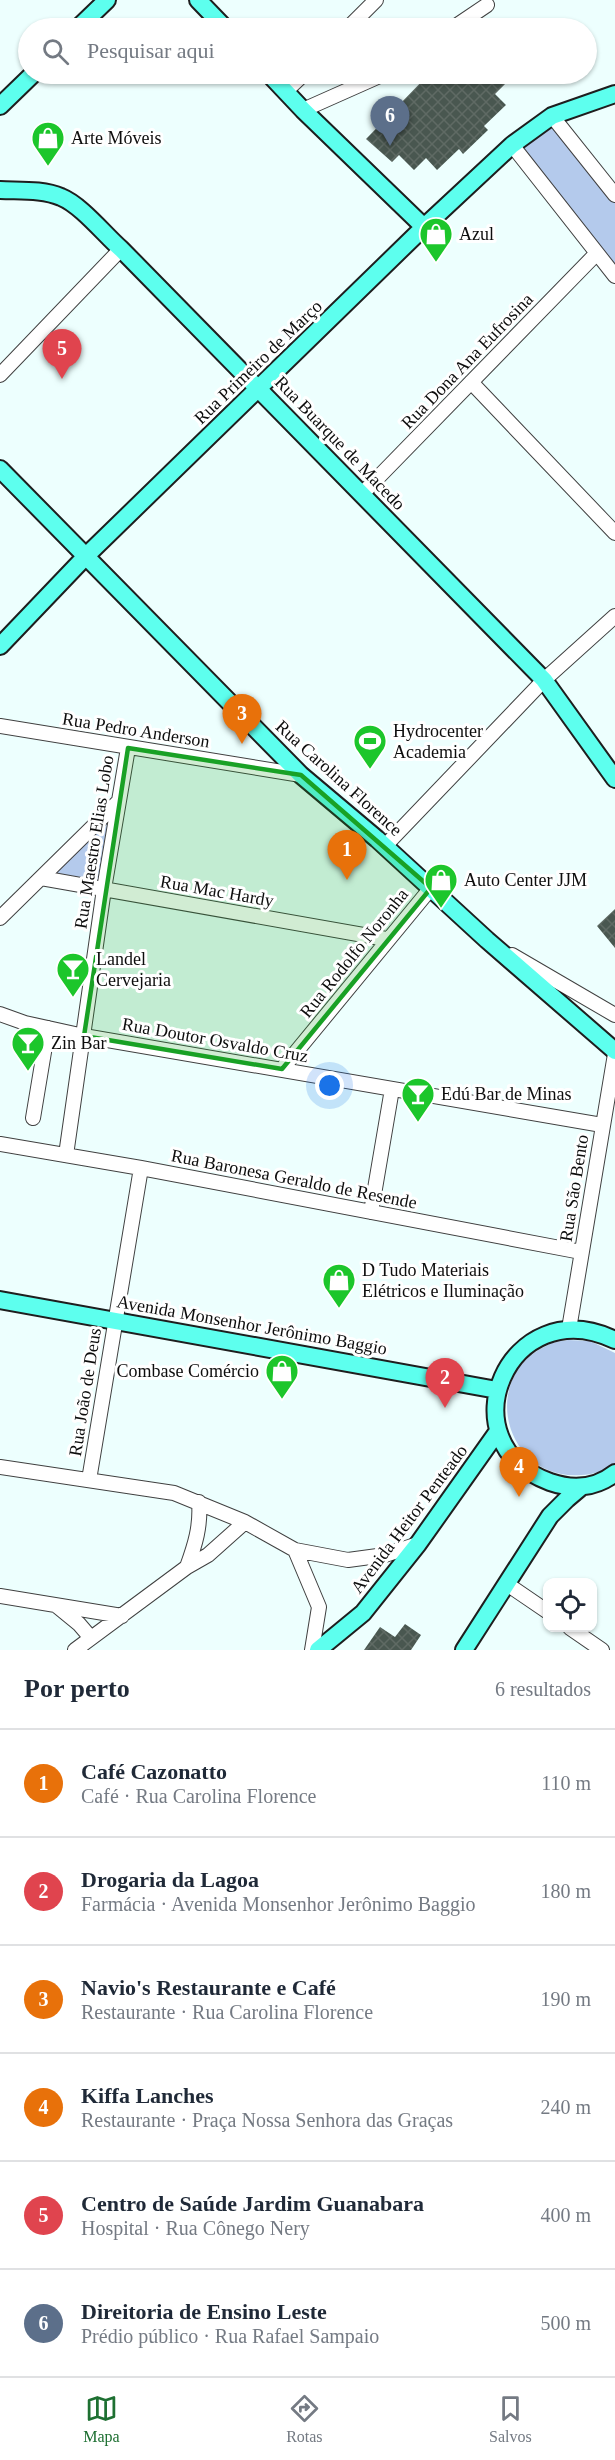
<!DOCTYPE html>
<html lang="pt">
<meta charset="utf-8">
<style>
:root{--surface:#fff;--page:#f2f2f3;--text:#1f2937;--muted:#747a83;--line:#e0e1e3;--accent:#1e7032}
body{margin:0;font-family:"Times New Roman",serif;background:var(--page);color:var(--text)}
.controls{position:absolute;right:18px;bottom:18px;display:grid;overflow:hidden;border-radius:12px;box-shadow:0 2px 4px #0004}
.controls button{width:54px;height:54px;display:grid;place-items:center;padding:0;border:0;border-bottom:2px solid var(--line);background:var(--surface);color:var(--text);font:30px sans-serif}
.you{position:absolute;left:330px;top:1086px;width:21px;height:21px;margin:-15px;border:4px solid #fff;border-radius:50%;background:#1a73e8;box-shadow:0 0 0 9px #1a73e833}
.badge{display:grid;place-items:center;width:39px;height:39px;border-radius:50%;background:var(--accent);color:#fff;font-size:20px;font-weight:700}
.pin{position:absolute;translate:-50% -50px;filter:drop-shadow(0 2px 3px #0008)}
.pin::after{content:'';position:absolute;top:32px;width:21px;height:18px;background:inherit;clip-path:polygon(0 0,100% 0,50% 100%)}
.list{margin:0;padding:0;list-style:none}
h2{display:flex;justify-content:space-between;align-items:center;height:78px;margin:0;padding:0 24px;font-size:26px}
h2 small{font-size:20px;font-weight:400;color:var(--muted)}
.list li{display:grid;grid-template-columns:39px 1fr auto;gap:18px;align-items:center;box-sizing:border-box;height:108px;padding:0 24px;border-top:2px solid var(--line)}
.list b{display:block;font-size:22px;white-space:nowrap}
.list p{margin:0;font-size:20px;white-space:nowrap;color:var(--muted)}
.list em{font-size:20px;font-style:normal;color:var(--muted)}
.icon{flex:none;width:33px;height:33px;fill:none;stroke:currentColor;stroke-width:2;stroke-linecap:round;stroke-linejoin:round}
.map{position:relative;flex:none;width:615px;height:1650px;overflow:hidden}
.search{position:absolute;background:var(--surface);box-shadow:0 2px 4px #0004;left:18px;right:18px;top:18px;height:66px;display:flex;align-items:center;gap:15px;box-sizing:border-box;padding:0 21px;border-radius:33px;color:var(--muted);font-size:22px}
.sheet{height:726px;background:var(--surface)}
nav{display:flex;justify-content:space-around;align-items:center;box-sizing:border-box;height:84px;border-top:2px solid var(--line);background:var(--surface);font-size:16px;color:var(--muted)}
nav a{display:grid;justify-items:center;gap:3px}
nav .on{color:var(--accent)}
.map>svg:first-child{display:block}
.grass{fill:#b4caec}
.building{fill:url(#building-cross-hatch)}
.lines{fill:none;stroke-linecap:round;stroke-linejoin:round}
.minor-casing{stroke:#404040;stroke-width:16}
.major-casing{stroke:#1e1e1e;stroke-width:20}
.minor{stroke:#fff;stroke-width:14}
.major{stroke:#5dffee;stroke-width:16}
.marked{fill:#19a125;fill-opacity:0.2;stroke:#19a125;stroke-width:4.5;stroke-linejoin:round}
.labels{text-anchor:middle;stroke-width:6;stroke-linejoin:round;paint-order:stroke}
.poi-label{font-size:18px;fill:#0d0d0d;stroke:#fff;text-anchor:start}
.street-label{font-size:18px;fill:#0d0d0d;stroke:#fff}
</style>
<div class="map">
<svg width="615" height="1650" viewBox="0 0 615 1650">
<defs>
<pattern id="building-cross-hatch" width="8" height="8" patternUnits="userSpaceOnUse" patternTransform="scale(1.5)"><rect width="8" height="8" fill="#495750"/><path d="M0 0l8 8M0 8l8-8" fill="none" stroke="#5f6a64"/></pattern>
</defs>
<rect width="100%" height="100%" fill="#edfffe"/>
<path class="grass" d="M 552,120 L 615,203 L 615,274 L 512,145 Z
M 110,819 L 99,880 L 55,873 Z
M 568,1340 L 590,1341 L 615,1353 L 615,1463 C 605,1471 592,1475 581,1475 C 505,1481 478,1378 546,1346 C 552,1342 561,1341 568,1340 Z"/>
<path class="building" d="M 429,74 L 504,74 L 510,79 L 495,94 L 506,105 L 484,126 L 488,130 L 463,154 L 459,149 L 437,170 L 426,158 L 414,170 L 399,155 L 392,162 L 366,139 Z
M 615,909 L 615,948 L 597,926 Z
M 405,1624 L 421,1635 L 411,1650 L 364,1650 L 380,1627 L 395,1637 Z"/>
<g class="lines">
<g class="minor-casing">
<path id="minor" d="M 348,28 L 376,0
M 453,28 L 487,5
M 286,91 L 304,74
M 303,110 L 384,74
M 552,116 L 615,195
M 512,145 L 615,276
M 0,375 L 121,249
M 471,382 L 615,533
M 362,494 L 597,253
M 0,726 L 301,775
M 385,846 L 544,680 L 615,616
M 41,878 L 386,939
M 0,918 L 118,802
M 512,955 L 615,1015
M 0,1014 L 25,1023 L 84,1036 L 602,1125
M 282,1069 L 431,888
M 33,1118 L 48,1028
M 0,1144 L 141,1168 L 581,1252
M 66,1155 L 104,889 L 128,748
M 371,1212 L 392,1089
M 569,1329 L 615,1054
M 0,1467 L 174,1493 L 245,1522 L 295,1550 L 348,1560 L 385,1555 L 418,1544
M 89,1480 L 141,1168
M 295,1550 L 319,1607 L 312,1650
M 187,1567 C 195,1545 201,1526 199,1502
M 507,1584 L 548,1612
M 0,1596 L 122,1616
M 57,1606 L 79,1624 L 91,1638
M 570,1628 L 602,1650
M 75,1650 L 187,1567 L 208,1555 L 245,1522"/>
</g>
<g class="major-casing">
<path id="major" d="M 198,0 L 225,28
M 78,28 L 107,0
M 269,74 L 303,110 L 424,227
M 0,106 L 33,74
M 0,190 C 19,191 43,189 61,197 C 81,205 104,234 121,249 L 544,680 L 615,779
M 0,469 L 301,775 L 377,839 L 487,940 L 615,1051
M 0,646 L 86,556 L 424,227 L 512,145 L 552,116 L 615,94
M 0,1300 L 497,1390
M 615,1340 C 509,1289 443,1443 550,1482 C 573,1490 596,1488 615,1473
M 318,1650 L 363,1613 L 418,1544 L 498,1431
M 464,1650 L 550,1516 L 567,1499 L 580,1488"/>
</g>
<use href="#minor" class="minor"/>
<use href="#major" class="major"/>
</g>
<path class="marked" d="M 128,748 L 301,775 L 431,888 L 282,1069 L 84,1036 Z"/>
<defs>
<g id="shop-pin" transform="scale(1.725)"><path d="M0 17L-7.5 6A9.5 9.5 0 1 1 7.5 6Z" fill="#1cc62b" stroke="#fff"/><path d="M-5-2.5h2.3a2.7 3.5 0 0 1 5.4 0H5L5.5 6h-11ZM-1.5-2.5h3a1.5 2.3 0 0 0-3 0Z" fill="#fff"/></g>
<g id="stadium-pin" transform="scale(1.725)"><path d="M0 17L-7.5 6A9.5 9.5 0 1 1 7.5 6Z" fill="#1cc62b" stroke="#fff"/><path d="M0-5a6.5 5 0 1 0 0 10a6.5 5 0 1 0 0-10ZM-3.5-1.8h7v3.6h-7Z" fill="#fff"/></g>
<g id="bar-pin" transform="scale(1.725)"><path d="M0 17L-7.5 6A9.5 9.5 0 1 1 7.5 6Z" fill="#1cc62b" stroke="#fff"/><path d="M-6-5H6L.8 .8V4.5H3.5V6h-7V4.5H-.8V.8Z" fill="#fff"/></g>
</defs>
<g fill-rule="evenodd">
<use href="#shop-pin" x="48" y="138"/>
<use href="#shop-pin" x="436" y="234"/>
<use href="#stadium-pin" x="370" y="741"/>
<use href="#shop-pin" x="441" y="880"/>
<use href="#bar-pin" x="73" y="969"/>
<use href="#bar-pin" x="28" y="1043"/>
<use href="#bar-pin" x="418" y="1094"/>
<use href="#shop-pin" x="339" y="1280"/>
<use href="#shop-pin" x="282" y="1371"/>
</g>
<g class="labels">
<g class="poi-label">
<text x="71" y="144">Arte Móveis</text>
<text x="459" y="240">Azul</text>
<text x="393" y="737">Hydrocenter<tspan x="393" dy="21">Academia</tspan></text>
<text x="464" y="886">Auto Center JJM</text>
<text x="96" y="965">Landel<tspan x="96" dy="21">Cervejaria</tspan></text>
<text x="51" y="1049">Zin Bar</text>
<text x="441" y="1100">Edú Bar de Minas</text>
<text x="362" y="1276">D Tudo Materiais<tspan x="362" dy="21">Elétricos e Iluminação</tspan></text>
<text x="259" y="1377" text-anchor="end">Combase Comércio</text>
</g>
<g class="street-label">
<text transform="translate(467 361) rotate(-46)" y="6">Rua Dona Ana Eufrosina</text>
<text transform="translate(258 362) rotate(-44)" y="6">Rua Primeiro de Março</text>
<text transform="translate(340 443) rotate(46)" y="6">Rua Buarque de Macedo</text>
<text transform="translate(136 730) rotate(9)" y="6">Rua Pedro Anderson</text>
<text transform="translate(339 778) rotate(42)" y="6">Rua Carolina Florence</text>
<text transform="translate(94 842) rotate(-81)" y="6">Rua Maestro Elias Lobo</text>
<text transform="translate(217 891) rotate(10)" y="6">Rua Mac Hardy</text>
<text transform="translate(354 953) rotate(-51)" y="6">Rua Rodolfo Noronha</text>
<text transform="translate(215 1040) rotate(10)" y="6">Rua Doutor Osvaldo Cruz</text>
<text transform="translate(294 1179) rotate(11)" y="6">Rua Baronesa Geraldo de Resende</text>
<text transform="translate(574 1188) rotate(-81)" y="6">Rua São Bento</text>
<text transform="translate(252 1325) rotate(10)" y="6">Avenida Monsenhor Jerônimo Baggio</text>
<text transform="translate(85 1392) rotate(-81)" y="6">Rua João de Deus</text>
<text transform="translate(409 1519) rotate(-53)" y="6">Avenida Heitor Penteado</text>
</g>
</g>
</svg>
<div class="controls">
<button><svg class="icon" aria-label="locate" viewBox="0 0 24 24"><circle cx="12" cy="12" r="6"/><path d="M12 2v4M12 18v4M2 12h4M18 12h4"/></svg></button>
</div>
<div class="you"></div>
<div class="pin badge" style="left:347px;top:880px;background:#e8710a">1</div>
<div class="pin badge" style="left:445px;top:1408px;background:#e0444e">2</div>
<div class="pin badge" style="left:242px;top:744px;background:#e8710a">3</div>
<div class="pin badge" style="left:519px;top:1497px;background:#e8710a">4</div>
<div class="pin badge" style="left:62px;top:379px;background:#e0444e">5</div>
<div class="pin badge" style="left:390px;top:146px;background:#5c6f8a">6</div>
<div class="search"><svg class="icon" aria-label="search" viewBox="0 0 24 24"><circle cx="10" cy="10" r="6"/><path d="M15 15l6 6"/></svg>Pesquisar aqui</div>
</div>
<section class="sheet">
<h2>Por perto<small>6 resultados</small></h2>
<ul class="list">
<li><span class="badge" style="background:#e8710a">1</span><div><b>Café Cazonatto</b><p>Café · Rua Carolina Florence</p></div><em>110 m</em></li>
<li><span class="badge" style="background:#e0444e">2</span><div><b>Drogaria da Lagoa</b><p>Farmácia · Avenida Monsenhor Jerônimo Baggio</p></div><em>180 m</em></li>
<li><span class="badge" style="background:#e8710a">3</span><div><b>Navio's Restaurante e Café</b><p>Restaurante · Rua Carolina Florence</p></div><em>190 m</em></li>
<li><span class="badge" style="background:#e8710a">4</span><div><b>Kiffa Lanches</b><p>Restaurante · Praça Nossa Senhora das Graças</p></div><em>240 m</em></li>
<li><span class="badge" style="background:#e0444e">5</span><div><b>Centro de Saúde Jardim Guanabara</b><p>Hospital · Rua Cônego Nery</p></div><em>400 m</em></li>
<li><span class="badge" style="background:#5c6f8a">6</span><div><b>Direitoria de Ensino Leste</b><p>Prédio público · Rua Rafael Sampaio</p></div><em>500 m</em></li>
</ul>
</section>
<nav>
<a class="on"><svg class="icon" aria-label="map" viewBox="0 0 24 24"><path d="M3 6l6-2 6 2 6-2v14l-6 2-6-2-6 2zM9 4v14M15 6v14"/></svg>Mapa</a>
<a><svg class="icon" aria-label="directions" viewBox="0 0 24 24"><path d="M12 3l9 9-9 9-9-9zM9 14v-3h6M13 9l2 2-2 2"/></svg>Rotas</a>
<a><svg class="icon" aria-label="saved" viewBox="0 0 24 24"><path d="M7 4h10v16l-5-4-5 4z"/></svg>Salvos</a>
</nav>
